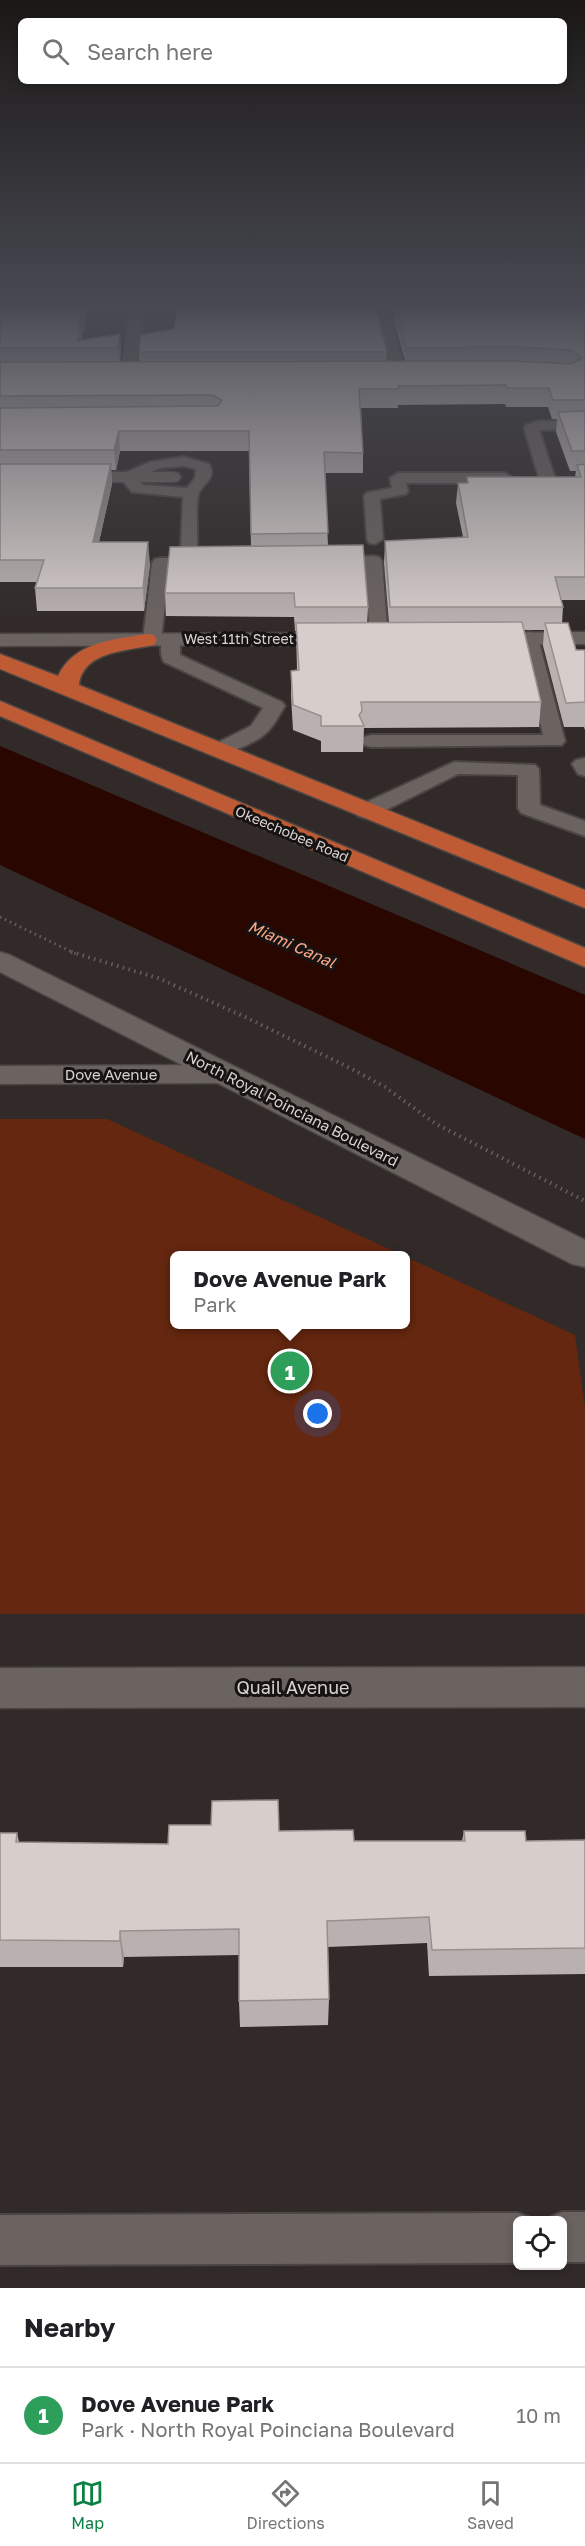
<!DOCTYPE html>
<meta charset="utf-8">
<style>
:root{--surface:#fff;--page:#f2f2f2;--text:#202124;--muted:#757577;--line:#e0e0e0;--accent:#0b8043}
body{margin:0;font-family:"Golos Text",sans-serif;background:var(--page);color:var(--text)}
.controls{position:absolute;right:18px;bottom:18px;display:grid;overflow:hidden;border-radius:9px;box-shadow:0 3px 9px #0003}
.controls button{width:54px;height:54px;display:grid;place-items:center;padding:0;border:0;border-bottom:2px solid var(--line);background:var(--surface);color:var(--text);font:30px sans-serif}
.you{position:absolute;left:318px;top:1414px;width:21px;height:21px;margin:-15px;border:4px solid #fff;border-radius:50%;background:#1a73e8;box-shadow:0 0 0 9px #1a73e833}
.badge{display:grid;place-items:center;width:39px;height:39px;border-radius:50%;background:var(--accent);color:#fff;font-size:20px;font-weight:700}
.pin{position:absolute;translate:-50% -50%;border:3px solid #fff;box-shadow:0 2px 6px #0006}
.popup{position:absolute;left:170px;top:1251px;width:240px;height:78px;box-sizing:border-box;display:grid;place-content:center;border-radius:9px;background:var(--surface);filter:drop-shadow(0 2px 4px #0005);font-size:20px;white-space:nowrap;color:var(--muted)}
.popup b{font-size:22px;color:var(--text)}
.popup::after{content:'';position:absolute;left:50%;top:100%;margin-left:-12px;border:12px solid transparent;border-top-color:var(--surface)}
.list{margin:0;padding:0;list-style:none}
h2{display:flex;justify-content:space-between;align-items:center;height:78px;margin:0;padding:0 24px;font-size:26px}
h2 small{font-size:20px;font-weight:400;color:var(--muted)}
.list li{display:grid;grid-template-columns:39px 1fr auto;gap:18px;align-items:center;box-sizing:border-box;height:96px;padding:0 24px;border-top:2px solid var(--line)}
.list b{display:block;font-size:22px;white-space:nowrap}
.list p{margin:0;font-size:20px;white-space:nowrap;color:var(--muted)}
.list em{font-size:20px;font-style:normal;color:var(--muted)}
.icon{flex:none;width:33px;height:33px;fill:none;stroke:currentColor;stroke-width:2;stroke-linecap:round;stroke-linejoin:round}
.map{position:relative;flex:none;width:585px;height:2288px;overflow:hidden}
.search{position:absolute;background:var(--surface);box-shadow:0 3px 9px #0003;left:18px;right:18px;top:18px;height:66px;display:flex;align-items:center;gap:15px;box-sizing:border-box;padding:0 21px;border-radius:9px;color:var(--muted);font-size:22px}
.sheet{height:174px;background:var(--surface)}
nav{display:flex;justify-content:space-around;align-items:center;box-sizing:border-box;height:84px;border-top:2px solid var(--line);background:var(--surface);font-size:16px;color:var(--muted)}
nav a{display:grid;justify-items:center;gap:3px}
nav .on{color:var(--accent)}
.map>svg:first-child{display:block}
.green{fill:#65270f}
.water{fill:#290600}
.lines{fill:none;stroke-linecap:round;stroke-linejoin:round}
.service-casing{stroke:#4a4543;stroke-width:4}
.minor-casing{stroke:#4a4543;stroke-width:3}
.tertiary-casing{stroke:#4a4543;stroke-width:3}
.trunk-casing{stroke:#4a4543;stroke-width:3}
.path-far1{stroke:#655f5d;stroke-width:3;stroke-dasharray:1.5 4;stroke-linecap:butt}
.path{stroke:#655f5d;stroke-width:4;stroke-dasharray:1.5 4.5;stroke-linecap:butt}
.service{fill:#6b6360;fill-rule:evenodd}
.minor{fill:#6b6360;fill-rule:evenodd}
.tertiary{fill:#6b6360;fill-rule:evenodd}
.trunk{fill:#be5b35;fill-rule:evenodd}
.wall{fill:#b9b1af;fill-rule:evenodd}
.shaded-wall{fill:#96908e}
.building{fill:#d7cecb;stroke:#96908e;stroke-width:1.5}
.labels{text-anchor:middle;stroke-width:6;stroke-linejoin:round;paint-order:stroke}
.far-street-label{font-size:14px;fill:#d7d3d1;stroke:#171312}
.street-label{font-size:15px;fill:#d7d3d1;stroke:#171312}
.water-label{font-size:16px;font-style:italic;fill:#faa689;stroke:#171312}
.near-street-label{font-size:18px;fill:#d7d3d1;stroke:#171312}
</style>
<div class="map">
<svg width="585" height="2288" viewBox="0 0 585 2288">
<rect width="100%" height="100%" fill="#312a28"/>
<path class="green" d="M 0,1119 L 107,1119 L 402,1255 L 174,1256 L 174,1324 L 406,1324 L 406,1257 L 575,1335 L 585,1407 L 585,1614 L 0,1614 Z"/>
<path class="water" d="M 0,746 L 585,995 L 585,1139 L 0,865 Z"/>
<g class="lines">
<g class="service-casing">
<path id="service" d="M 539,421 L 585,421 L 585,429 L 539,430 L 555,478 L 547,483 L 539,478 L 524,428 L 526,425 Z
M 184,457 L 209,464 C 217,478 204,482 199,493 C 195,503 198,534 197,546 L 189,551 L 181,546 L 183,497 L 132,492 L 119,477 L 122,474 L 150,462 ZM 184,466 L 196,469 L 195,478 L 187,488 L 143,485 L 137,478 L 160,468 Z
M 398,473 L 505,473 L 513,478 L 505,483 L 406,483 L 408,491 L 406,494 L 380,499 L 383,539 L 375,544 L 369,543 L 367,539 L 364,496 L 366,493 L 392,488 L 390,478 Z
M 373,556 L 379,557 L 382,561 L 388,639 L 386,643 L 372,643 L 370,639 L 365,566 L 327,567 L 321,566 L 318,562 L 321,558 L 327,557 Z
M 161,558 L 206,558 L 212,559 L 215,563 L 212,567 L 169,568 L 161,640 L 159,644 L 145,644 L 143,640 L 152,563 L 155,559 Z
M 529,632 L 536,634 L 538,638 L 565,741 L 562,745 L 371,747 L 364,745 L 361,741 L 364,737 L 371,735 L 543,735 L 520,638 L 522,634 Z
M 171,634 L 178,636 L 180,640 L 180,655 L 282,702 L 285,706 C 279,715 273,728 265,734 C 255,743 223,757 211,754 L 208,750 L 211,746 L 251,726 L 263,708 L 164,662 C 160,656 160,643 164,636 Z
M 585,758 L 585,776 L 578,774 L 572,764 L 576,760 Z
M 454,762 L 535,765 L 539,769 L 540,805 L 585,821 L 585,836 L 521,813 L 518,808 L 518,775 L 458,774 L 374,816 L 366,818 L 358,816 L 355,811 L 358,806 Z
M 562,2212 L 585,2212 L 585,2262 L 562,2262 L 562,2220 L 544,2220 Z
M 518,2213 L 536,2220 L 518,2220 L 518,2263 L 0,2265 L 0,2215 Z"/>
</g>
<g class="minor-casing">
<path id="minor" d="M 131,304 L 145,304 L 136,374 L 128,379 L 120,374 Z
M 373,304 L 387,304 L 406,373 L 403,376 L 398,378 L 390,373 Z
M 0,472 L 172,472 L 178,473 L 181,477 L 178,481 L 172,482 L 0,482 Z
M 585,632 L 585,644 L 482,645 L 474,644 L 471,639 L 474,634 L 482,633 Z
M 340,633 L 348,634 L 351,639 L 348,644 L 340,645 L 0,646 L 0,634 Z
M 222,1065 L 233,1067 L 238,1074 L 233,1081 L 222,1083 L 0,1084 L 0,1066 Z
M 585,1667 L 585,1707 L 0,1708 L 0,1668 Z"/>
</g>
<g class="tertiary-casing">
<path id="tertiary" d="M 0,952 L 10,955 L 585,1240 L 585,1267 L 572,1264 L 0,972 Z"/>
</g>
<g class="trunk-casing">
<path id="trunk" d="M 146,634 L 154,635 L 157,640 L 154,645 C 127,651 83,651 79,685 L 585,890 L 585,908 L 0,669 L 0,654 L 58,676 C 74,642 112,640 146,634 Z
M 0,701 L 585,948 L 585,967 L 0,716 Z"/>
</g>
<path class="path-far1" d="M 0,917 L 76,954"/>
<path class="path" d="M 71,952 L 158,978 L 243,1016 L 350,1068 L 385,1087 L 436,1124 L 585,1201"/>
<use href="#service" class="service"/>
<use href="#minor" class="minor"/>
<use href="#tertiary" class="tertiary"/>
<use href="#trunk" class="trunk"/>
</g>
<path class="wall" d="M 0,304 L 89,304 L 85,316 L 85,323 L 82,335 L 82,340 L 120,334 L 121,351 L 120,362 L 139,362 L 139,352 L 334,310 L 387,352 L 386,361 L 405,361 L 394,322 L 395,305 L 418,305 L 418,304 L 585,304 L 585,600 L 561,600 L 563,607 L 562,623 L 576,650 L 585,650 L 585,730 L 584,727 L 564,727 L 543,646 L 544,630 L 524,630 L 541,702 L 539,727 L 364,728 L 363,752 L 321,752 L 321,741 L 293,730 L 291,696 L 291,671 L 297,670 L 296,631 L 295,631 L 294,617 L 166,616 L 165,593 L 251,547 L 249,451 L 120,451 L 116,470 L 111,470 L 112,484 L 99,542 L 150,564 L 144,611 L 37,611 L 35,588 L 37,582 L 0,582 ZM 505,404 L 506,407 L 548,407 L 552,419 L 557,419 L 556,432 L 570,471 L 576,471 L 575,477 L 467,477 L 467,483 L 458,483 L 456,503 L 463,537 L 385,541 L 384,563 L 389,623 L 367,623 L 368,607 L 328,546 L 325,473 L 363,473 L 363,453 L 361,408 L 398,408 L 398,405 Z
M 279,1831 L 354,1841 L 462,1841 L 464,1831 L 526,1841 L 585,1840 L 585,1974 L 429,1976 L 427,1943 L 328,1947 L 329,1999 L 328,2025 L 240,2027 L 239,2001 L 239,1955 L 124,1957 L 123,1967 L 0,1967 L 0,1833 L 17,1833 L 19,1842 L 168,1844 Z"/>
<path class="shaded-wall" d="M 82,304 L 89,304 L 85,316 L 85,323 L 82,335 L 82,348 L 78,348 L 77,329 Z
M 120,334 L 121,351 L 119,366 L 118,348 Z
M 119,431 L 120,451 L 116,470 L 114,450 Z
M 111,464 L 112,484 L 94,564 L 93,542 Z
M 148,542 L 150,564 L 144,611 L 143,588 Z
M 120,1931 L 124,1957 L 123,1967 L 120,1941 Z"/>
<path class="building" d="M 0,304 L 82,304 L 81,306 L 84,306 L 77,329 L 81,329 L 77,341 L 120,334 L 118,348 L 0,348 Z
M 178,304 L 334,304 L 334,310 L 376,310 L 387,352 L 139,352 L 141,335 L 174,329 Z
M 423,304 L 585,304 L 585,400 L 553,400 L 549,388 L 507,388 L 506,385 L 398,386 L 398,389 L 359,389 L 363,453 L 324,452 L 328,533 L 251,534 L 249,431 L 119,431 L 114,450 L 0,450 L 0,408 L 218,406 L 222,400 L 212,395 L 0,396 L 0,362 L 516,361 L 572,364 L 582,358 L 572,350 L 516,347 L 406,348 L 395,305 L 423,305 Z
M 585,411 L 585,451 L 572,451 L 558,412 Z
M 0,464 L 111,464 L 93,542 L 148,542 L 143,588 L 35,588 L 44,560 L 0,560 Z
M 585,464 L 585,577 L 555,577 L 563,607 L 390,607 L 385,541 L 468,537 L 458,483 L 468,483 L 467,477 L 581,477 L 577,465 Z
M 363,545 L 368,607 L 295,607 L 294,593 L 165,593 L 170,547 Z
M 522,622 L 541,702 L 361,702 L 362,711 L 359,715 L 364,726 L 321,726 L 321,716 L 293,705 L 291,671 L 299,670 L 296,623 Z
M 545,623 L 568,623 L 576,650 L 585,650 L 585,702 L 566,703 Z
M 278,1800 L 279,1831 L 353,1830 L 354,1841 L 465,1841 L 464,1831 L 525,1831 L 526,1841 L 585,1840 L 585,1948 L 432,1950 L 429,1917 L 327,1921 L 329,1999 L 239,2001 L 239,1929 L 120,1931 L 120,1941 L 0,1940 L 0,1833 L 17,1833 L 16,1842 L 168,1844 L 169,1825 L 211,1825 L 212,1801 Z"/>
<linearGradient id="sky" x2="0" y2="1"><stop stop-color="#1b1716"/><stop offset="0.49" stop-color="#484a53"/><stop offset="1" stop-color="#484a53" stop-opacity="0"/></linearGradient>
<rect width="585" height="625" fill="url(#sky)"/>
<g class="labels">
<g class="far-street-label">
<text x="239" y="644">West 11th Street</text>
<text transform="translate(292 834) rotate(23)" y="5">Okeechobee Road</text>
</g>
<g class="street-label">
<text x="111" y="1080">Dove Avenue</text>
<text transform="translate(292 1109) rotate(27)" y="5">North Royal Poinciana Boulevard</text>
</g>
<g class="water-label">
<text transform="translate(292 944) rotate(24)" y="6">Miami Canal</text>
</g>
<g class="near-street-label">
<text x="293" y="1694">Quail Avenue</text>
</g>
</g>
</svg>
<div class="controls">
<button><svg class="icon" aria-label="locate" viewBox="0 0 24 24"><circle cx="12" cy="12" r="6"/><path d="M12 2v4M12 18v4M2 12h4M18 12h4"/></svg></button>
</div>
<div class="you"></div>
<div class="pin badge" style="left:290px;top:1371px;background:#2e9e5b">1</div>
<div class="popup"><b>Dove Avenue Park</b>Park</div>
<div class="search"><svg class="icon" aria-label="search" viewBox="0 0 24 24"><circle cx="10" cy="10" r="6"/><path d="M15 15l6 6"/></svg>Search here</div>
</div>
<section class="sheet">
<h2>Nearby<small></small></h2>
<ul class="list">
<li><span class="badge" style="background:#2e9e5b">1</span><div><b>Dove Avenue Park</b><p>Park · North Royal Poinciana Boulevard</p></div><em>10 m</em></li>
</ul>
</section>
<nav>
<a class="on"><svg class="icon" aria-label="map" viewBox="0 0 24 24"><path d="M3 6l6-2 6 2 6-2v14l-6 2-6-2-6 2zM9 4v14M15 6v14"/></svg>Map</a>
<a><svg class="icon" aria-label="directions" viewBox="0 0 24 24"><path d="M12 3l9 9-9 9-9-9zM9 14v-3h6M13 9l2 2-2 2"/></svg>Directions</a>
<a><svg class="icon" aria-label="saved" viewBox="0 0 24 24"><path d="M7 4h10v16l-5-4-5 4z"/></svg>Saved</a>
</nav>
